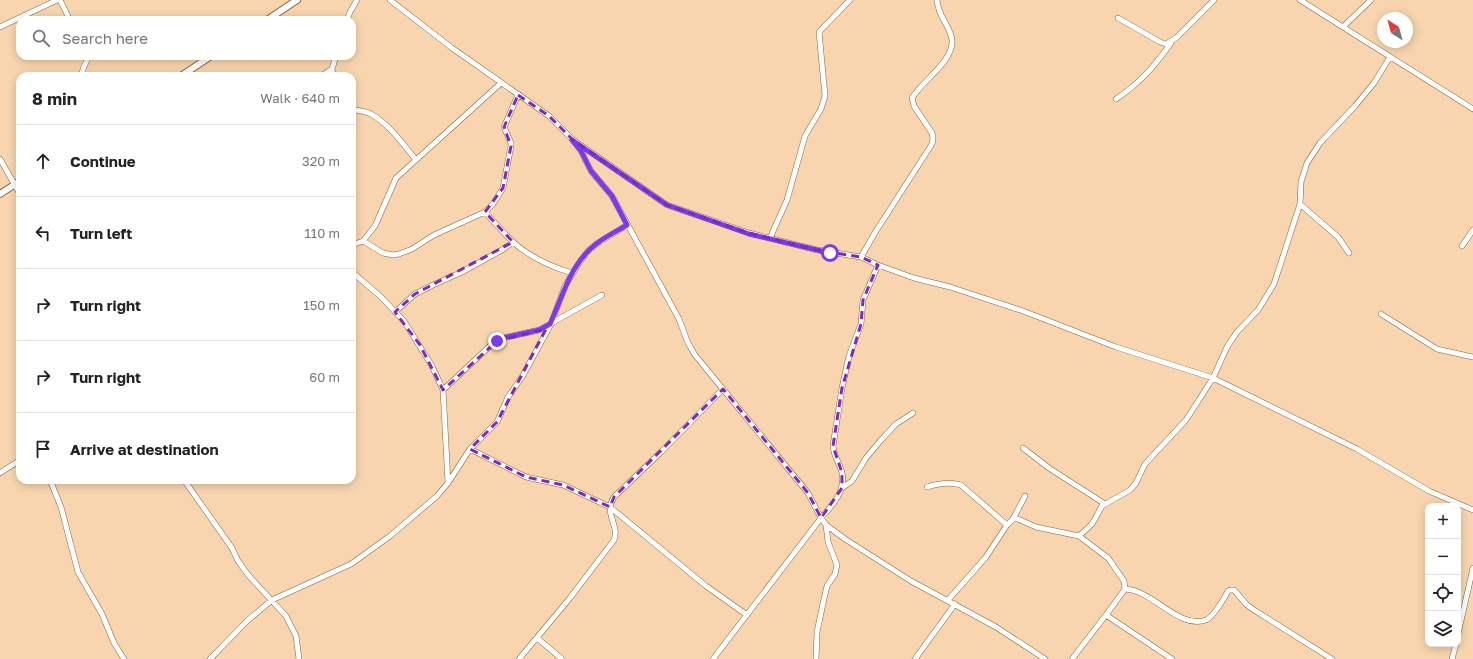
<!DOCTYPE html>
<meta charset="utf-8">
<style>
:root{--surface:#fff;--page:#f2f2f2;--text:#222;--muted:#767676;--line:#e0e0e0}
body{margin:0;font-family:"Golos Text",sans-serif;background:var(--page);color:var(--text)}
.controls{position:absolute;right:12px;bottom:12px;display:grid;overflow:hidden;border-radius:8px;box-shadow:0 2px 10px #0003}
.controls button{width:36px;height:36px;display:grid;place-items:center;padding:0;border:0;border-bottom:1px solid var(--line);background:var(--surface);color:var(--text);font:20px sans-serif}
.compass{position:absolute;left:1377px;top:12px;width:36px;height:36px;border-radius:50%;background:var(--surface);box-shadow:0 2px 10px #0003;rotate:324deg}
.stop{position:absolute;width:12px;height:12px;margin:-9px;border:3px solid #7c3aed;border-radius:50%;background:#fff}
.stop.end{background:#7c3aed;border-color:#fff;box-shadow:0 1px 4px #0008}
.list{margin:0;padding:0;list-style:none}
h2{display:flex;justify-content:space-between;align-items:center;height:52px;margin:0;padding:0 16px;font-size:17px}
h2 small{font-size:13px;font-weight:400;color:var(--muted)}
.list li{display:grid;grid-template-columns:26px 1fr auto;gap:12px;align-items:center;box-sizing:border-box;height:72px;padding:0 16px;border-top:1px solid var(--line)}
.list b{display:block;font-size:15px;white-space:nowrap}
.list em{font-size:13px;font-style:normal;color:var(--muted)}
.icon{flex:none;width:22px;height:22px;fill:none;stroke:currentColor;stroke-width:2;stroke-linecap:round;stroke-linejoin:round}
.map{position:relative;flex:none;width:1473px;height:659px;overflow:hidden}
.search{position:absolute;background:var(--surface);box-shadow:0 2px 10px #0003;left:16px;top:16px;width:340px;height:44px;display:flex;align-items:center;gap:10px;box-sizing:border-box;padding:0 14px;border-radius:12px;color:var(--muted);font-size:15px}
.panel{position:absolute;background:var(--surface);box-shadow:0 2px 10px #0003;left:16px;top:72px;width:340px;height:412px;border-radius:12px}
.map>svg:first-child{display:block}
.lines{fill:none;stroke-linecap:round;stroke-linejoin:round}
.minor-casing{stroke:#896234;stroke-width:6}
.tertiary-casing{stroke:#896234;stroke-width:8}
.minor{stroke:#fff;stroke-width:5}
.tertiary{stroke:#fff;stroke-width:6}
.route{stroke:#7c3aed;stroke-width:5}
.marked{fill:none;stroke:#7b2cbf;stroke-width:3;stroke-dasharray:8 5;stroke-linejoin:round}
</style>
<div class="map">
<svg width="1473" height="659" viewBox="0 0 1473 659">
<rect width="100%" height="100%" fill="#f8d5ae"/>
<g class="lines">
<g class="minor-casing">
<path id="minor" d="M 60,0 L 70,20
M 390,0 L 452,48 L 549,116 L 572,139 L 581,151 L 591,171 L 612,196 L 679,319 L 688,343 L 695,355 L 808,493 L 821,518 L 713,659
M 1300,0 L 1473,109
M 1118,18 L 1160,42 L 1166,44 L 1176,38 L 1214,0
M 347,20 L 350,12 L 357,0
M 0,27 L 57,0
M 1343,27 L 1371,0
M 82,76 C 82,65 88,63 88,56
M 321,76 L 332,69
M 333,76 L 332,69 L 336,56
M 1116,99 C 1141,82 1153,68 1171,43
M 352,109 C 358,111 365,111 371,114 C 389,124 403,144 416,160
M 572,139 L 667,205 L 749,233 L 817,250 L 861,257 L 878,265 L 914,278 L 950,287 L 1023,311 L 1116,347 L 1213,378 L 1357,449 L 1429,491 L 1473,510
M 0,159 L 20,194
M 1300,204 L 1338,237 L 1349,253
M 485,212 C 494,222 503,232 512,241 C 528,256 552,267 572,273
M 770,238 L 787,200 L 805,136 L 821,109 L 825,96 L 819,32 L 850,0
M 363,241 L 383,253 L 393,255 L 399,254 L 412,249 L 434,235 L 485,212 L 493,204 L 503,188 L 511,146 L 511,143 L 504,127 L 518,95
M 352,245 L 363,241 L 375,226 L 396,178 L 501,83
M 1462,246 L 1473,230
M 861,257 L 876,231 L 932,144 L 933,138 L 932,133 L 914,106 L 912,98 C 922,81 954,61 952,40 C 950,25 938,17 937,0
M 878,265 L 863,300 L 861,324 L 849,356 L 842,388 L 833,446 C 834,457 840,464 842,473 C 846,491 832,506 821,518 L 826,525 L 845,539 L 911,581 L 996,627 L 1045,659
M 352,272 L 380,296 L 404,321 L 432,366 L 443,390 L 448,483
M 395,312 L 415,294 L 433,285 L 462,272 L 502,250 L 513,242
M 1381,314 L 1437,349 L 1473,357
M 443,390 L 491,345 L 503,338 L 539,330 L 602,295
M 1023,448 L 1049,468 L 1105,504
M 470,449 L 526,477 L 563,485 L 610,507 L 706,586 L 747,615
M 0,473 L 20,460
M 50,480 L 61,507 L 78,572 L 102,614 L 114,643 L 124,659
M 184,480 L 232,548 L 238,561 L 249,576 L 286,616 L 296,636 L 299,659
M 927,487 C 937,484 951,482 961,485 L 1007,525
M 842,488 L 852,481 L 866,458 L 881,440 L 896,424 L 913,413
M 1013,519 L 1025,496
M 1079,536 L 1108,558 L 1124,581 L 1125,589 L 1106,615
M 1125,589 C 1153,590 1179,630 1206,620 C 1213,617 1224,599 1228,591 L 1230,590 L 1234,590 L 1247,605 L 1254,610 L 1332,659
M 948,600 L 986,557 L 1007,525 L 1013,519 L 1018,519 L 1036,527 L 1079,536 L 1092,524 L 1102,506 L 1130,490 L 1136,483 L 1145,464 L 1186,420 L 1213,378 L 1227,347 L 1237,332 L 1258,310 L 1274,284 L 1300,204 L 1301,182 L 1307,163 L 1320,143 L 1355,106 L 1374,83 L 1390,57
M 1458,634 L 1473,568
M 537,638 L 562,659
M 210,659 L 248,620 L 272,600 L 351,564 L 390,536 L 437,496 L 448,483 L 470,449 L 497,422 L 508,397 L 522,377 L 551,324 L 565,286 L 579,263 L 588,251 L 596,244 L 627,225
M 519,659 L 570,598 L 614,540 C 620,525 603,514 614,497 L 660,453 L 723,389
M 816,659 L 817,632 L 824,599 L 827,586 L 835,574 L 837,565 L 828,542 L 826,525
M 915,659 L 955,604
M 1072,659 L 1106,615 L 1172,659
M 1452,659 L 1456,644"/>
</g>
<g class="tertiary-casing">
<path id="tertiary" d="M 267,20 L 297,0
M 181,76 L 211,56
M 0,194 L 20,181"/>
</g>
<use href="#minor" class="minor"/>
<use href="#tertiary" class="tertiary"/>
</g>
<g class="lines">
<path class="route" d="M 497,341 L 503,338 L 539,330 L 550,324 C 563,296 570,264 596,244 C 605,237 617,231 627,225 L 612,196 L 591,171 L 581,151 L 572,140 L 667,205 L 749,234 L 830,253"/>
</g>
<path class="marked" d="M 518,95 L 549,116 L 572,139 L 667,205 L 749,233 L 817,250 L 861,257 L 878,265 L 863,300 L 861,324 L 842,388 L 833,446 L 842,473 L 842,488 L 821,518 L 808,493 L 723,389 L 614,497 L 610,507 L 563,485 L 526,477 L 470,449 L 497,422 L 546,329 L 497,341 L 443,390 L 420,345 L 395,312 L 415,294 L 513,242 L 485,212 L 503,188 L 511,146 L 504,127 Z"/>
</svg>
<div class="controls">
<button>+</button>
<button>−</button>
<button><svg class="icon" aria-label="locate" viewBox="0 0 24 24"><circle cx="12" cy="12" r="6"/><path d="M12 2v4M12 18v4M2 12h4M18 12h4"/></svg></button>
<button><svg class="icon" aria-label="layers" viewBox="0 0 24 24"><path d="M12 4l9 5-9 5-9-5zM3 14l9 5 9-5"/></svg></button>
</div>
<svg class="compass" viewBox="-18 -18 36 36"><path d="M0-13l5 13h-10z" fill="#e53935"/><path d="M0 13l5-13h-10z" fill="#767676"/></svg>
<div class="stop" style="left:830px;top:253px"></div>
<div class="stop end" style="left:497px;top:341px"></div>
<div class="search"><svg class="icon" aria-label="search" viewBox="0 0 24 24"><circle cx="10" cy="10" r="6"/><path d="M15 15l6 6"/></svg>Search here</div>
<section class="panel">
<h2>8 min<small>Walk · 640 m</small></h2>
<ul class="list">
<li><svg class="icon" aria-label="ahead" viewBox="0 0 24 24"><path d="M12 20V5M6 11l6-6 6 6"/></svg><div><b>Continue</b></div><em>320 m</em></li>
<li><svg class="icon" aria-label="left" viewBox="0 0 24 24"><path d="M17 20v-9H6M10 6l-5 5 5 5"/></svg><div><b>Turn left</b></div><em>110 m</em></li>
<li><svg class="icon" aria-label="right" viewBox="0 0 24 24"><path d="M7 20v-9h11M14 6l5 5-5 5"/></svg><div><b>Turn right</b></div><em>150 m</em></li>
<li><svg class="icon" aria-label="right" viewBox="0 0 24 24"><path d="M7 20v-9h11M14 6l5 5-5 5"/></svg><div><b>Turn right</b></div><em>60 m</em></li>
<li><svg class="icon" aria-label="arrive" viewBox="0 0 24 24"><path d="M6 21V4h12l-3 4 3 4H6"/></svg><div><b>Arrive at destination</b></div></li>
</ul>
</section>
</div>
